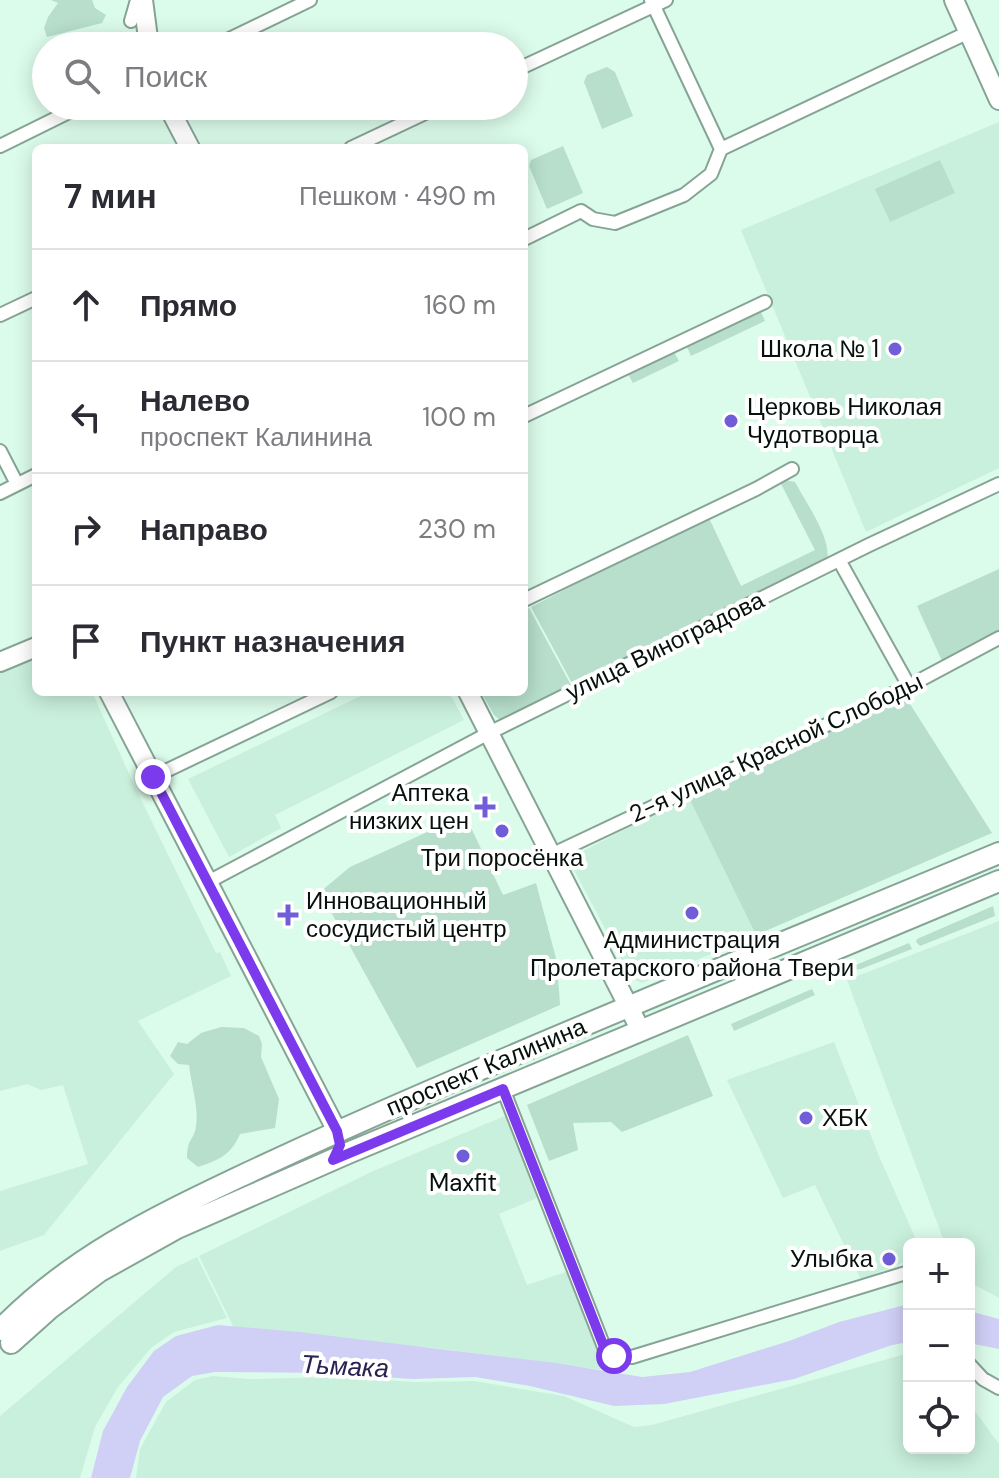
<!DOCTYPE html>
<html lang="ru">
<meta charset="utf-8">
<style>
:root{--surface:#fff;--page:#f2f2f3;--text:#2b2b33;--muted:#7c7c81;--line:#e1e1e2}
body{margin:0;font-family:"DM Sans",sans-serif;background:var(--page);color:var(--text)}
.controls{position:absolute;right:24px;bottom:24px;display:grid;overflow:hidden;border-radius:12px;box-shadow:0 4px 20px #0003}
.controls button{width:72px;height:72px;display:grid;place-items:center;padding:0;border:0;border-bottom:2px solid var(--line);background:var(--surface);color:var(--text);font:40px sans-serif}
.stop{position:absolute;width:24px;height:24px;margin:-18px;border:6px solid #7c3aed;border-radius:50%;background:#fff}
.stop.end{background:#7c3aed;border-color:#fff;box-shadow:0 2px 8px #0008}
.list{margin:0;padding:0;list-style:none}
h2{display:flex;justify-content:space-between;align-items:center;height:104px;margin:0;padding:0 32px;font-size:34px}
h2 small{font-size:26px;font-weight:400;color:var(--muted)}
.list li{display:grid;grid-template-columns:52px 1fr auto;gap:24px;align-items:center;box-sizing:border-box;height:112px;padding:0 32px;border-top:2px solid var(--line)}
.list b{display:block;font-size:30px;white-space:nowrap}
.list p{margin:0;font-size:26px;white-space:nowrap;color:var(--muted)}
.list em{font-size:26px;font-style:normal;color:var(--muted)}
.icon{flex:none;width:44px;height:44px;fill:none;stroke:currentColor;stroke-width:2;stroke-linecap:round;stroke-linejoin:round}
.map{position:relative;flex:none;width:999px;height:1478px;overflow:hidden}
.search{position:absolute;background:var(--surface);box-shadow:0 4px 20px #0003;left:32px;top:32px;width:496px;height:88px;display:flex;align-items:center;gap:20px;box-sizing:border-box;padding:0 28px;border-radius:44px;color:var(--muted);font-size:30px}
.panel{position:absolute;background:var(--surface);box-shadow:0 4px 20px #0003;left:32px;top:144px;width:496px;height:552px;border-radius:12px}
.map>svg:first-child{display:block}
.built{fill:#c9f0dc}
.green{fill:#b7dfcb;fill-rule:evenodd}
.water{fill:#d0cff6}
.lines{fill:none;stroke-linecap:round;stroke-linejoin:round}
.street-casing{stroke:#86a495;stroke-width:16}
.secondary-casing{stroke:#86a495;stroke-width:22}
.primary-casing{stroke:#86a495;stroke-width:24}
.street{stroke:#fff;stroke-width:12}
.secondary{stroke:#fff;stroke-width:18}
.primary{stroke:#fff;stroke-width:20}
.route{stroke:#7c3aed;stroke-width:10}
.poi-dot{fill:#705ed8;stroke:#fff;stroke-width:3}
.labels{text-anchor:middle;stroke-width:8;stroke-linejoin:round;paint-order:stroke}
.poi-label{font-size:24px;fill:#07110c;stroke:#fff;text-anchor:end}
.street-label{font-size:24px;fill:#07110c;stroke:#fff}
.water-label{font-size:26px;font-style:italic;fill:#292252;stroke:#fff}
</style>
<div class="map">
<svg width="999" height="1478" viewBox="0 0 999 1478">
<rect width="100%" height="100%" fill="#dcfceb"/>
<path class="built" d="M 999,122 L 999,468 L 866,532 L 741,230 Z
M 36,658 L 36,692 L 92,692 L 136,789 L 216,953 L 220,952 L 231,976 L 138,1021 L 174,1074 L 44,1235 L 0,1251 L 0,1191 L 88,1164 L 63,1085 L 41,1090 L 27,1084 L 0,1091 L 0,673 Z
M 369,692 L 449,692 L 464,720 L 275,815 L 281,828 L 229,857 L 188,779 Z
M 688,796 L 756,935 L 642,983 L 632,979 L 568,859 Z
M 999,921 L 999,1298 L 969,1282 L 969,1244 L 945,1244 L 847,980 Z
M 834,1042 L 879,1156 L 918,1244 L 909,1244 L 909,1260 L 861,1280 L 815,1185 L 783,1198 L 727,1080 Z
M 507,1115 L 537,1198 L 499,1214 L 527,1285 L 566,1272 L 607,1363 L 604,1370 L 435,1348 L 235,1330 L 199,1256 L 371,1172 Z
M 197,1257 L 227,1318 L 174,1332 L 151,1348 L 118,1387 L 95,1427 L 80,1478 L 0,1478 L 0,1416 L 176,1267 Z
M 909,1353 L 909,1448 L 969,1448 L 969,1403 L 999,1444 L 999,1478 L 136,1478 L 140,1449 L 166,1402 L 195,1380 L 213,1376 L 250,1379 L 331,1377 L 415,1382 L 474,1381 L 564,1396 L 634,1427 L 652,1425 Z"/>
<path class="green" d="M 51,0 L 92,0 L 95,8 L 106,15 L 102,23 L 47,37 L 44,28 L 48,17 L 58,3 Z
M 607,67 L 615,72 L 633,116 L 602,129 L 584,82 L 587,75 Z
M 563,146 L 583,193 L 547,209 L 529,166 L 531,160 Z
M 940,160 L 955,193 L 890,222 L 875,189 Z
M 759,308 L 765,321 L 691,356 L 685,343 Z
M 673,350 L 679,361 L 633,383 L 627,372 Z
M 780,479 L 795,482 C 805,501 835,543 826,563 L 573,685 L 531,607 ZM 780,482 L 815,550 L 741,586 L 709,518 Z
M 999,569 L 999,632 L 942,661 L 917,606 Z
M 529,608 L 571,685 L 500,720 L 494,715 L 481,692 L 524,692 L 524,610 Z
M 903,693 L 992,833 L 756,935 L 688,796 Z
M 465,815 L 503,895 L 536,883 L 557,962 L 560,1005 L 417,1068 L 320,892 L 350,867 Z
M 993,906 L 995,916 L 920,946 L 916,942 L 917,939 Z
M 909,943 L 912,949 L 861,969 L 839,972 Z
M 812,989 L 815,995 L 734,1031 L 731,1024 Z
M 221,1027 L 244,1028 L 259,1036 L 262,1044 L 261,1057 L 279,1099 L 275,1128 L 240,1134 C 231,1155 219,1160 198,1167 L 187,1158 C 187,1138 194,1141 196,1126 C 199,1108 191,1084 189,1065 L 178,1064 L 170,1056 L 178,1042 L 187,1044 L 201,1033 Z
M 688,1035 L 713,1096 L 622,1132 L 611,1122 L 573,1123 L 578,1150 L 549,1161 L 527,1105 Z"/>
<path class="water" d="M 909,1304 L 909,1342 L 892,1345 L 794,1379 L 664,1404 L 614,1406 L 530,1386 L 475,1377 L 412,1379 L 329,1373 L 215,1372 L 192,1376 L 163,1397 L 140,1441 L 130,1478 L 91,1478 L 103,1431 L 127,1387 L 154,1351 L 176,1336 L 218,1325 L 299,1332 L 556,1363 L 642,1377 L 690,1372 L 789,1341 L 839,1322 Z
M 969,1311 L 999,1319 L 999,1349 L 969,1343 Z"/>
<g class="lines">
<g class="street-casing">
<path id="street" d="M 651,0 L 721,149
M 131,21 L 137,0
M 215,46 L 310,0
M 514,71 L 666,0
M 0,146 L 81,106
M 351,148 L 440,106
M 524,239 L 581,211 L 593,219 L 615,223 L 684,195 L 711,174 L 721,149 L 969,32
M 0,315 L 36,298
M 524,416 L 765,302
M 0,451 L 17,484
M 0,493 L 36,475
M 839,560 L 909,686
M 524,600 L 756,489 L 792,469
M 153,777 L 331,692
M 551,855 L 909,686 L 999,638
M 208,882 L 489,733 L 869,545 L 999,484
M 503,1089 L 604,1347 L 614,1356 L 632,1357 L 909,1272
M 969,1364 L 983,1379 L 999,1388"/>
</g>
<g class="secondary-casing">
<path id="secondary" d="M 143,0 L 149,46
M 954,0 L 999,100
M 168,106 L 190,148
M 0,662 L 36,647
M 109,692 L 337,1131
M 468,692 L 641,1031"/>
</g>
<g class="primary-casing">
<path id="primary" d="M 0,1330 C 70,1258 149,1220 237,1178 C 301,1148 365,1119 430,1091 C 619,1009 809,932 999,853
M 11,1343 L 49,1309 L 100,1271 L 177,1228 L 348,1153 L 999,881"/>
</g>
<use href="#street" class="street"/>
<use href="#secondary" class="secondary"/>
<use href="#primary" class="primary"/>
</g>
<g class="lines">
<path class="route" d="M 153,777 L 337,1131 L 340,1145 L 333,1160 L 503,1089 L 604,1347 L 614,1356"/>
</g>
<g class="poi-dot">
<circle cx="895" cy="349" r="8"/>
<circle cx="731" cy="421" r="8"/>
<path d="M481 795h8v8h8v8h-8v8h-8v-8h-8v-8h8z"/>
<circle cx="502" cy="831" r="8"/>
<circle cx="692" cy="913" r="8"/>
<path d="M284 903h8v8h8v8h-8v8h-8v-8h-8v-8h8z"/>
<circle cx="806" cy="1118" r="8"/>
<circle cx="463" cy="1156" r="8"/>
<circle cx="889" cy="1259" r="8"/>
</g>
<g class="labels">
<g class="poi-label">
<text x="879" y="357">Школа № 1</text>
<text x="747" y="415" text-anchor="start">Церковь Николая<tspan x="747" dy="28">Чудотворца</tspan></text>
<text x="469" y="801">Аптека<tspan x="469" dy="28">низких цен</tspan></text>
<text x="502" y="866" text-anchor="middle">Три поросёнка</text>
<text x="306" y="909" text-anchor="start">Инновационный<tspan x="306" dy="28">сосудистый центр</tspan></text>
<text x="692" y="948" text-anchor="middle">Администрация<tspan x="692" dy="28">Пролетарского района Твери</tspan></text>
<text x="822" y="1126" text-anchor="start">ХБК</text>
<text x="463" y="1191" text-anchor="middle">Maxfit</text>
<text x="873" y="1267">Улыбка</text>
</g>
<g class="street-label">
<text transform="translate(665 646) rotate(-26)" y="8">улица Виноградова</text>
<text transform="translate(776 748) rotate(-25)" y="8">2-я улица Красной Слободы</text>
<text transform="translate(486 1067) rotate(-23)" y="8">проспект Калинина</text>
</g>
<g class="water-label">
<text transform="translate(345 1366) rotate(3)" y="9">Тьмака</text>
</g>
</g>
</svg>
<div class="controls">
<button>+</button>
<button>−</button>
<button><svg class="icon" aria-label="locate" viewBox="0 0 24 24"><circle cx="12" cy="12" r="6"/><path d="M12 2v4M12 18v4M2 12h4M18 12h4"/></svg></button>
</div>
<div class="stop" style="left:614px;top:1356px"></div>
<div class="stop end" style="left:153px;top:777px"></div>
<div class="search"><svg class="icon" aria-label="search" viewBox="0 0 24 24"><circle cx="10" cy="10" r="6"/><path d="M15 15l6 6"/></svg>Поиск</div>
<section class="panel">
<h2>7 мин<small>Пешком · 490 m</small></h2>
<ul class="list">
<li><svg class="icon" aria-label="ahead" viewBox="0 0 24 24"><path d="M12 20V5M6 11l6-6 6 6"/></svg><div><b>Прямо</b></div><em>160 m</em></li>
<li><svg class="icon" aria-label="left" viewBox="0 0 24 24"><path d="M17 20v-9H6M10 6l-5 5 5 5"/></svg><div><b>Налево</b><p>проспект Калинина</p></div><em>100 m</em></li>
<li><svg class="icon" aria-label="right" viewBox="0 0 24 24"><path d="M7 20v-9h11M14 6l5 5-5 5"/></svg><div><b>Направо</b></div><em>230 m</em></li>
<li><svg class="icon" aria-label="arrive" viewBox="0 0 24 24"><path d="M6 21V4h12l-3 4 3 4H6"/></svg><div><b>Пункт назначения</b></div></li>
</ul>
</section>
</div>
